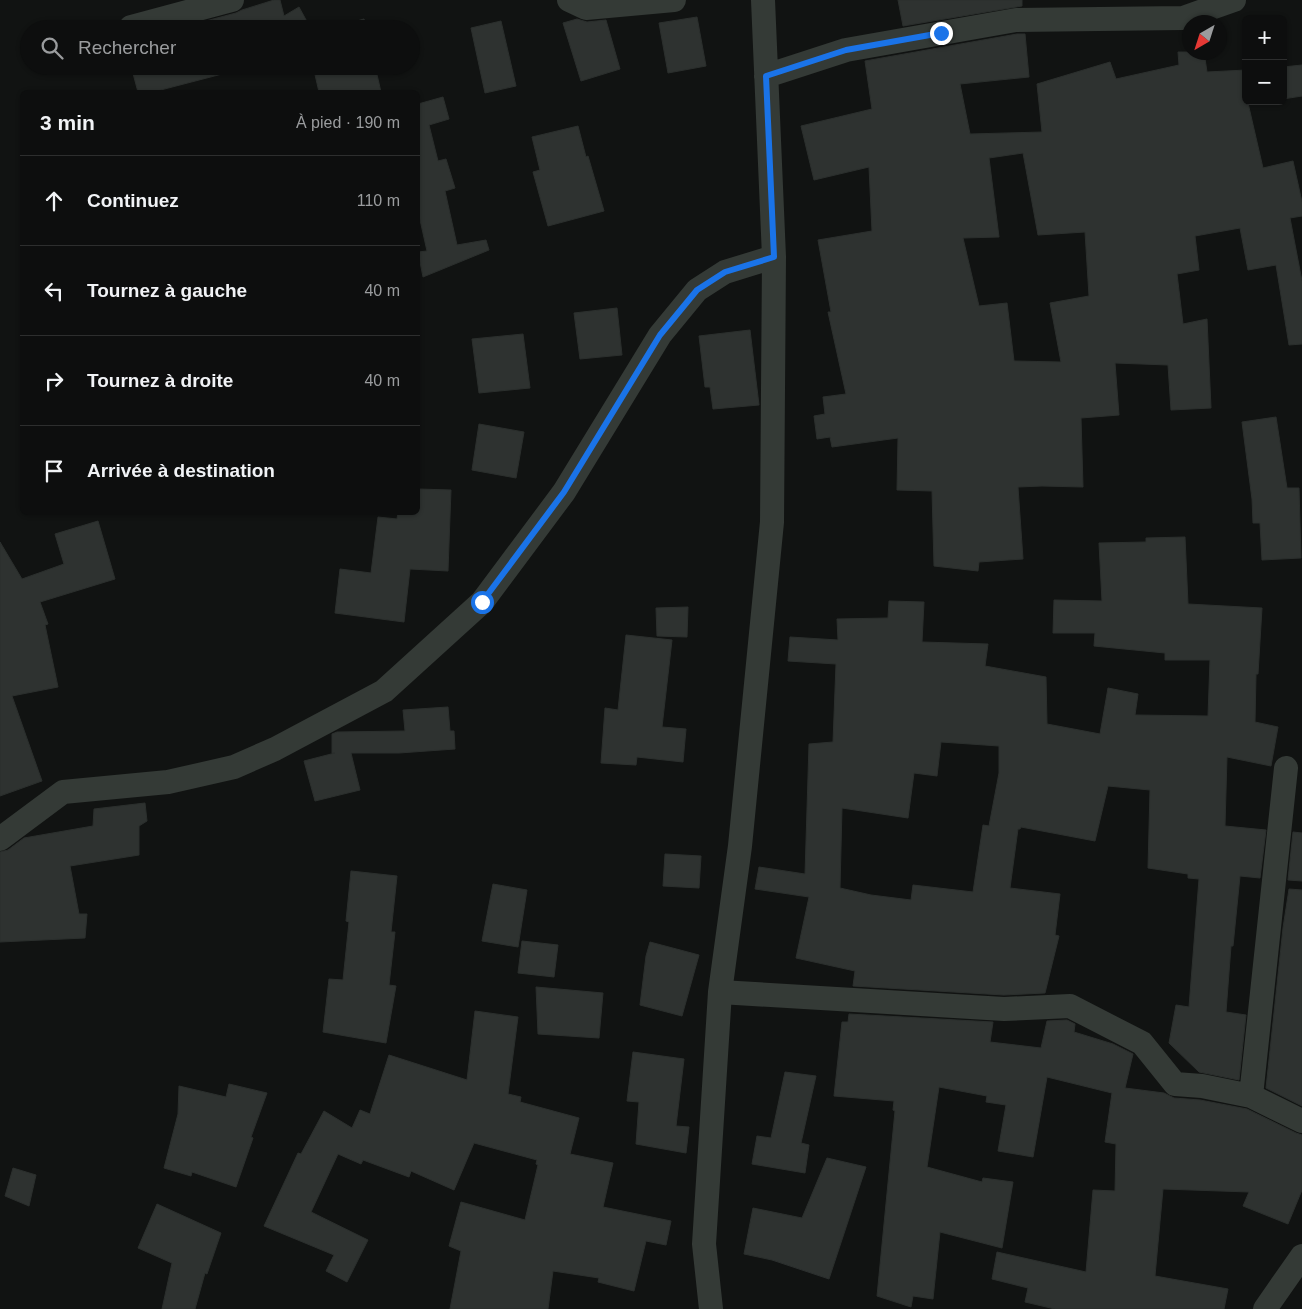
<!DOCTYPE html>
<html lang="fr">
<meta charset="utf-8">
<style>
:root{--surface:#0d0e0e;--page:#1b1c1c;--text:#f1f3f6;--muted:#9a9c9e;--line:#2d2e2e}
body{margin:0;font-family:Helvetica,sans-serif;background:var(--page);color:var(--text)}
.controls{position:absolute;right:15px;top:15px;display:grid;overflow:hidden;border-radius:8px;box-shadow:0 1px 4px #0004}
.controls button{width:45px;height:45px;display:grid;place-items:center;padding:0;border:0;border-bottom:1px solid var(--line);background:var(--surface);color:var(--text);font:25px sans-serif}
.compass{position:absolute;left:1182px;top:15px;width:45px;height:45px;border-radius:50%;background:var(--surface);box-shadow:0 1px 4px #0004;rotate:219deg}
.stop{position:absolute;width:15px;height:15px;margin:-11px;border:4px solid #1a73e8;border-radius:50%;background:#fff}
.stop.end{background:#1a73e8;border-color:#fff;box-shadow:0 1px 5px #0008}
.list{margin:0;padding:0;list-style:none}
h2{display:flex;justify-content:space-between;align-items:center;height:65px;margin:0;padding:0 20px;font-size:21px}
h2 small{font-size:16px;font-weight:400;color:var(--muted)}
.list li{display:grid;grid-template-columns:32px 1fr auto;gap:15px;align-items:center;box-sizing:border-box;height:90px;padding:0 20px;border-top:1px solid var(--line)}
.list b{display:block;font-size:19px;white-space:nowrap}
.list em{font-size:16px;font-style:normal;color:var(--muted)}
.icon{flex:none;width:28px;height:28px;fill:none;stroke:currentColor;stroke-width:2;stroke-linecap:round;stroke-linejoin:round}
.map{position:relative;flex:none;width:1302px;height:1309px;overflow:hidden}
.search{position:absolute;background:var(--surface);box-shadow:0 1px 4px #0004;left:20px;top:20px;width:400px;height:55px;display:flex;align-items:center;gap:12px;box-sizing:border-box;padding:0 18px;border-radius:28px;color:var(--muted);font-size:19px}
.panel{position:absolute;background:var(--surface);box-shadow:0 1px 4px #0004;left:20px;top:90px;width:400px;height:425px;border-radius:8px}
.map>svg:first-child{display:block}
.building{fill:#2e3230;stroke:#2b2f2d;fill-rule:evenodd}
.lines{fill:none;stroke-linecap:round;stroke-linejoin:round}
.street{stroke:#343a36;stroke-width:24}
.route{stroke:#1a73e8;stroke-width:6}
</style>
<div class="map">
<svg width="1302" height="1309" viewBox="0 0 1302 1309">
<rect width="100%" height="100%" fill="#111312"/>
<path class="building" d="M 274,0 L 280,0 L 284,16 L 299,7 L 311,29 L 187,29 L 187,26 L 236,13 L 242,10 Z
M 898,0 L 1022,0 L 1022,6 L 903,26 Z
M 697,17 L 706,66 L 668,73 L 659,23 Z
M 364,19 L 367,29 L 328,29 Z
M 577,19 L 587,22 L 606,20 L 620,69 L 581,81 L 563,23 Z
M 501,21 L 516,86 L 485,93 L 471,28 Z
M 1017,34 L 1025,34 L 1029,77 L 960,84 L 970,134 L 1042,132 L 1037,84 L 1110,62 L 1116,79 L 1179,65 L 1178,52 L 1204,52 L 1207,72 L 1246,70 L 1246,101 L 1264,101 L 1248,103 L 1263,168 L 1293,161 L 1302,202 L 1302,216 L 1290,218 L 1302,281 L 1302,344 L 1289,345 L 1276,265 L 1248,270 L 1240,228 L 1195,236 L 1199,270 L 1177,274 L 1183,324 L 1207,319 L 1211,408 L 1171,410 L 1168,365 L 1115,363 L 1119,415 L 1081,418 L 1083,487 L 1042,486 L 1018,487 L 1023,559 L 979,562 L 978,571 L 934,566 L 932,491 L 897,490 L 898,438 L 832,447 L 830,437 L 817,439 L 814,416 L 825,414 L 823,397 L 846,394 L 828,312 L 831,312 L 818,240 L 872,231 L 869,167 L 814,180 L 801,126 L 872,109 L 865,61 ZM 1023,153 L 1038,235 L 1085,232 L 1089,296 L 1050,303 L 1061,362 L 1014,361 L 1007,303 L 979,306 L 963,238 L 999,237 L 989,158 Z
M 1302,65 L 1302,96 L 1283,99 L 1283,67 Z
M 131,66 L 222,66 L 222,74 L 153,92 L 138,92 Z
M 313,66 L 375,66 L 381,92 L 319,92 Z
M 443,97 L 449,119 L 429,125 L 438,161 L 446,159 L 455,188 L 445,191 L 457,245 L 486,240 L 489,250 L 423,277 L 418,252 L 427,251 L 418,211 L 418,104 Z
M 578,126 L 586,157 L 588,156 L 604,211 L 548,226 L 533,172 L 540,170 L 532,137 Z
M 617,308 L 622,355 L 580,359 L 574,313 Z
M 750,330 L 759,405 L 713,409 L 710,387 L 705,387 L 699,336 Z
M 523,334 L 530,388 L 479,393 L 472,339 Z
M 1276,417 L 1287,488 L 1299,488 L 1301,558 L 1262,560 L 1260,523 L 1253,523 L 1252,499 L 1242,422 Z
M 479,424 L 524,432 L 516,478 L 472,470 Z
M 418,489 L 451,490 L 448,571 L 410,569 L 404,622 L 335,613 L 340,569 L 371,573 L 378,517 L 397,519 L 398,512 L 418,512 Z
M 98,521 L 115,579 L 40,602 L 48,624 L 45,625 L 58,687 L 12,696 L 42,781 L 0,796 L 0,542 L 22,579 L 64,564 L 55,534 Z
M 1185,537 L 1188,604 L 1262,608 L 1258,674 L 1256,674 L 1255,722 L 1278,727 L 1271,766 L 1227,757 L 1225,826 L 1266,830 L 1260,878 L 1240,876 L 1233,946 L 1231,946 L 1226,1012 L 1246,1015 L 1239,1080 L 1199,1072 L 1169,1043 L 1176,1005 L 1189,1007 L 1199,879 L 1188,878 L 1188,874 L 1148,868 L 1150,790 L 1108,786 L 1095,841 L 1021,827 L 1020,829 L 1018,829 L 1010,888 L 1060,894 L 1055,935 L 1059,936 L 1045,993 L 1004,995 L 853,986 L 855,971 L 796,958 L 809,897 L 755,889 L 759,867 L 805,874 L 809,744 L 833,742 L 836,664 L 788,661 L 790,637 L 838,640 L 837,619 L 888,618 L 889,601 L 924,602 L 922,642 L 988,644 L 985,666 L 1046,677 L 1047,724 L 1100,734 L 1108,688 L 1138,694 L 1135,715 L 1208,716 L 1210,660 L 1165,660 L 1165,653 L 1094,646 L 1095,633 L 1053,633 L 1054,600 L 1102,601 L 1099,543 L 1146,542 L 1146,538 ZM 941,742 L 999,746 L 999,773 L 989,826 L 983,825 L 973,892 L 913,885 L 911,900 L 871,895 L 840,888 L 842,808 L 908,818 L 914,773 L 937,776 Z
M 688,607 L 687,637 L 657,636 L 656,608 Z
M 626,635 L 672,640 L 662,727 L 686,729 L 683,762 L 637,757 L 636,765 L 601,763 L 605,708 L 618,710 Z
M 448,707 L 450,731 L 454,731 L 455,749 L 399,753 L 351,753 L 360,790 L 315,801 L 304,761 L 335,753 L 332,753 L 332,734 L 337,732 L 405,731 L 403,710 Z
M 145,803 L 147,821 L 139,826 L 139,855 L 70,866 L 79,914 L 87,914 L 85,938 L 0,942 L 0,852 L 8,850 L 24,838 L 93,826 L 94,809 Z
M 1293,832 L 1302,833 L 1302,881 L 1288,880 Z
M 665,854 L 701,856 L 699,888 L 663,886 Z
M 351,871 L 397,876 L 391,932 L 395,932 L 389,985 L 396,986 L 386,1043 L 323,1032 L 329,979 L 343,980 L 349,922 L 346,921 Z
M 493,884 L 527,890 L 518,947 L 482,941 Z
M 1289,889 L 1302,890 L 1302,1106 L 1266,1088 L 1283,928 Z
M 522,941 L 558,945 L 554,977 L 518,973 Z
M 650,942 L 699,955 L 682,1016 L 640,1005 L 646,956 Z
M 536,987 L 603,993 L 599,1038 L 538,1034 Z
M 475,1011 L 518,1017 L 508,1094 L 521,1097 L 520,1102 L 579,1118 L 570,1154 L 613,1163 L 603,1207 L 671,1221 L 666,1245 L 646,1241 L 634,1291 L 598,1282 L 599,1278 L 553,1271 L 548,1309 L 450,1309 L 461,1251 L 449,1246 L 461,1202 L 525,1220 L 538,1165 L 536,1164 L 537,1160 L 474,1143 L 454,1190 L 411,1171 L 409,1177 L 363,1160 L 361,1164 L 338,1154 L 311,1212 L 368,1240 L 347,1282 L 326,1271 L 334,1255 L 264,1226 L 298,1153 L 301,1154 L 324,1111 L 352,1128 L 360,1110 L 370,1114 L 389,1055 L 467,1080 Z
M 849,1014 L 993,1022 L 990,1042 L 1041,1048 L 1047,1021 L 1067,1020 L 1075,1024 L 1074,1032 L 1113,1044 L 1133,1054 L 1125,1088 L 1164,1093 L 1174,1098 L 1200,1100 L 1247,1109 L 1296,1133 L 1302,1135 L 1302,1190 L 1288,1224 L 1243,1206 L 1249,1192 L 1163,1189 L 1155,1276 L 1228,1289 L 1224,1309 L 1055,1309 L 1025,1302 L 1028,1288 L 992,1279 L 997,1252 L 1086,1272 L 1093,1190 L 1115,1191 L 1116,1144 L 1105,1142 L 1112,1093 L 1047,1077 L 1033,1157 L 998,1151 L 1006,1105 L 986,1102 L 987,1096 L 939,1087 L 927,1167 L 982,1182 L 983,1178 L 1013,1182 L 1002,1248 L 940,1232 L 933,1299 L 913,1296 L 911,1307 L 877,1296 L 895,1111 L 893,1110 L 894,1101 L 834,1096 L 842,1022 L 848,1022 Z
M 633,1052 L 684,1059 L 676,1126 L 689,1127 L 686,1153 L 636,1144 L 639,1102 L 627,1101 Z
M 785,1072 L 816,1076 L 801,1143 L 809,1145 L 805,1173 L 752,1164 L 757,1136 L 771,1138 Z
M 229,1084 L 267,1093 L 251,1137 L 253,1138 L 236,1187 L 192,1172 L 191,1176 L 164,1168 L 178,1114 L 179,1086 L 226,1097 Z
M 827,1158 L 866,1167 L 829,1279 L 772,1260 L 744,1254 L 753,1208 L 802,1218 Z
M 13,1168 L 36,1175 L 29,1206 L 5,1196 Z
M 157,1204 L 221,1233 L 207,1274 L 205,1273 L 195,1309 L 162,1309 L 172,1263 L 138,1248 Z"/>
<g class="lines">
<path class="street" d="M 569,0 L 586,8 L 674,0
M 131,27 L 232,0
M 766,76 L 846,50 L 1016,20 L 1183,18 L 1234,0
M 0,839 L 63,792 L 168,782 L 234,767 L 275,749 L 384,691 L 482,602 L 564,492 L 660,335 L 697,290 L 725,272 L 774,257
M 720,992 L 1004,1009 L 1070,1006 L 1142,1043 L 1175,1084 L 1202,1086 L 1251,1096 L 1302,1121
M 1251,1096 L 1286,768
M 711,1309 L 704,1244 L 720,992 L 740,846 L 772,522 L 774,257 L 763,0
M 1265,1309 L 1302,1256"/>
</g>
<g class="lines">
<path class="route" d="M 482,602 L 564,492 L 660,335 L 697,290 L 725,272 L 774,257 L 766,76 L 846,50 L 941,33"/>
</g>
</svg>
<div class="controls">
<button>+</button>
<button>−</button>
</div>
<svg class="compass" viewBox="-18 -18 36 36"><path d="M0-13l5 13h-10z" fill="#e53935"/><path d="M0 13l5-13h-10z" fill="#9a9c9e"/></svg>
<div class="stop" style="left:482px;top:602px"></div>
<div class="stop end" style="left:941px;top:33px"></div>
<div class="search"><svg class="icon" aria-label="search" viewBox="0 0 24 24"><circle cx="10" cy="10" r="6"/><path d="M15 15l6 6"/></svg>Rechercher</div>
<section class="panel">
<h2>3 min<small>À pied · 190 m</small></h2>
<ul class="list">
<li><svg class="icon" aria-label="ahead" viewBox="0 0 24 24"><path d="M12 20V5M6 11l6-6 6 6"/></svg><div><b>Continuez</b></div><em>110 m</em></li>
<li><svg class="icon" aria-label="left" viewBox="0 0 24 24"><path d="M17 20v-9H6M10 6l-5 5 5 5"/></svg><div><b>Tournez à gauche</b></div><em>40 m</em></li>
<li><svg class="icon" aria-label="right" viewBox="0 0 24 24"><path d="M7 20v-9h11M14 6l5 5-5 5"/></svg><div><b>Tournez à droite</b></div><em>40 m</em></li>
<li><svg class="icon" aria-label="arrive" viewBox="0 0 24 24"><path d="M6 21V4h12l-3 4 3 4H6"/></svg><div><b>Arrivée à destination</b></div></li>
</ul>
</section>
</div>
